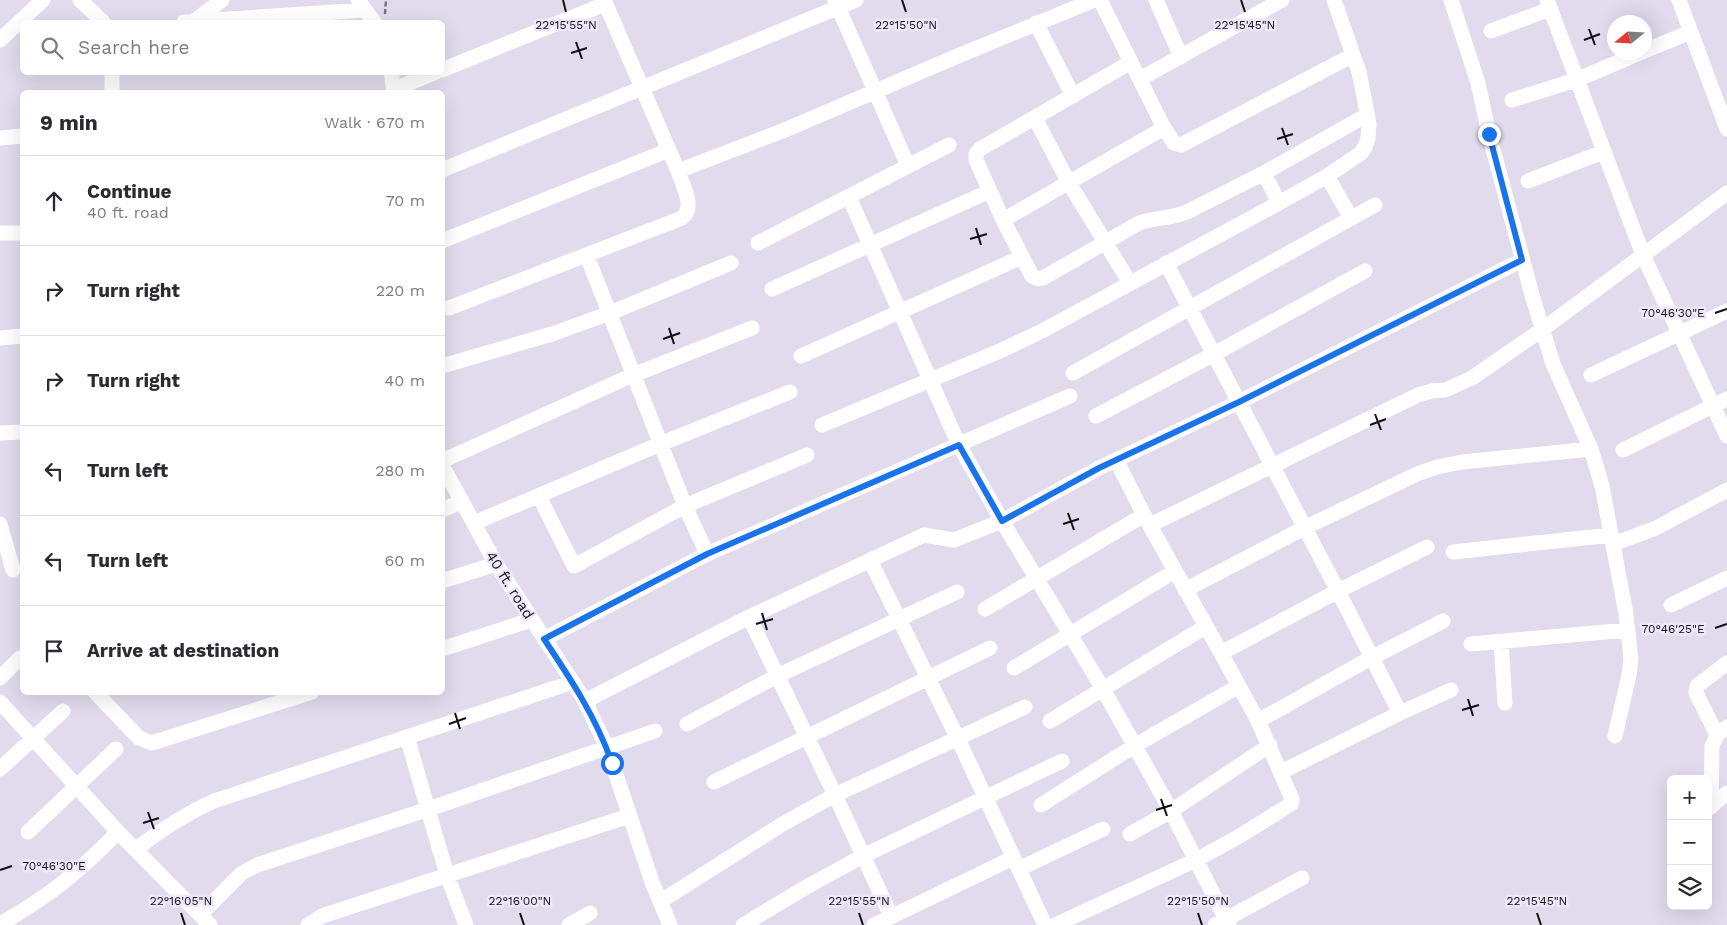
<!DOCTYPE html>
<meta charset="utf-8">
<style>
:root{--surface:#fff;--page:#f7f7f7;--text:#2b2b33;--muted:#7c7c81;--line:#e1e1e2}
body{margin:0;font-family:"Work Sans",sans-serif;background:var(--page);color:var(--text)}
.controls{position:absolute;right:15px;bottom:15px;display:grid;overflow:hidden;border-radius:8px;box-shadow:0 5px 20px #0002}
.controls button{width:45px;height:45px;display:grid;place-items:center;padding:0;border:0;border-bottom:1px solid var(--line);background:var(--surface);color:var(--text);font:25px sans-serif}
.compass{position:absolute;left:1607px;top:15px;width:45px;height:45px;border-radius:50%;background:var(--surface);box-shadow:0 5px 20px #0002;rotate:252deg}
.stop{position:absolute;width:15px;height:15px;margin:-11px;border:4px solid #1a73e8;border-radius:50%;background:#fff}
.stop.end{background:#1a73e8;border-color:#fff;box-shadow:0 1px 5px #0008}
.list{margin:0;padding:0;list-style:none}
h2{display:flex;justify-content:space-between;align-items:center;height:65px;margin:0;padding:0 20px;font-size:21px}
h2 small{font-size:16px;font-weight:400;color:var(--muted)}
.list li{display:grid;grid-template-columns:32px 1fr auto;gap:15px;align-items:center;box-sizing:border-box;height:90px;padding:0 20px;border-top:1px solid var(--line)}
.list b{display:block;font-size:19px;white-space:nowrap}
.list p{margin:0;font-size:16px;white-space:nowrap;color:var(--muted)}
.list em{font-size:16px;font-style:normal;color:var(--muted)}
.icon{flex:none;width:28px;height:28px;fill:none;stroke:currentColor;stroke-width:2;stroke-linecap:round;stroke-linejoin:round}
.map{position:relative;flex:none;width:1727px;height:925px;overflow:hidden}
.search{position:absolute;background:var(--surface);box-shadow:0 5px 20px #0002;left:20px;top:20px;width:425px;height:55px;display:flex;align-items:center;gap:12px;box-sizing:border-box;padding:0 18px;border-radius:8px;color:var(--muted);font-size:19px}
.panel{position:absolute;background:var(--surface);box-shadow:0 5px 20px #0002;left:20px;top:90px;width:425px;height:605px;border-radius:8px}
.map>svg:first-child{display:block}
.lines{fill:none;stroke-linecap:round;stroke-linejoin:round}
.path{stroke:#787480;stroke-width:2.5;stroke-dasharray:5 2.5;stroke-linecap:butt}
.minor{stroke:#fff;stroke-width:15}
.route{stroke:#1a73e8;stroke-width:6}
.ticks{fill:none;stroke:#110f15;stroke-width:2}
.labels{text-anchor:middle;stroke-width:5;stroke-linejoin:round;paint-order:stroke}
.street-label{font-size:15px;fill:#110f15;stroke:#eee8fa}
.ticks-label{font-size:12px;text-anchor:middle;fill:#110f15;stroke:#eee8fa;stroke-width:5;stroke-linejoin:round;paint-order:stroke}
</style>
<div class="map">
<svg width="1727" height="925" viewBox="0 0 1727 925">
<rect width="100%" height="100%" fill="#e1dbed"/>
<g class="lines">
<path class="path" d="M 385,14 L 386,0"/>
<path class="minor" d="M 80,0 L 103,22
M 358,0 L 374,22
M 835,0 L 908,166
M 1100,0 L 1164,128 L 1174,143 L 1181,145 L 1353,55
M 1156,0 L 1181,57
M 1451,0 L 1478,83 L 1489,134 L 1532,295 L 1553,364 L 1591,449 L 1602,486 L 1626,614 L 1631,659 L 1629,675 L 1615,736
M 1547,0 L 1643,255 L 1727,436
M 1679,0 L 1727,129
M 184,22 L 365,10
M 193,22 L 222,0
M 1036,23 L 1073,96
M 1491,31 L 1550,9
M 0,40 L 43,0
M 1644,51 L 1691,32
M 1131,62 L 980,149 L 976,154 L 976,160 L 1003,220 L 1032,276 L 1038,279 L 1043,278 L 1139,223 C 1156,217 1173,219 1189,211 L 1264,173 L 1367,115
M 442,70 L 605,4
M 112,72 L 112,92
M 391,72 L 394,92
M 1140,79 L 1282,0
M 393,90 L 436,72
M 1512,100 L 1576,80 L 1642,52
M 1035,118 L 1069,183 L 1130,283
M 0,138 L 22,136
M 442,170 L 856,0
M 678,171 L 785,130 L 953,58 L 1094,0
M 1264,173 L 1279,203
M 1327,176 L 1351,218
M 1528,181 L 1603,152
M 849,197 L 959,445 L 1002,521 L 1103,689 L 1171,811 L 1229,925
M 1003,220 L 1164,128
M 0,233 L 22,233
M 442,241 L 669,150
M 758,243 L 949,145
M 587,256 L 685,506 L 707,554
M 1166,263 L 1338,591 L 1400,713
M 772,289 L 990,191
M 449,308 L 682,218 C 696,208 682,184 678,171 L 604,0
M 0,338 L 22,336
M 801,356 L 1022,257
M 442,366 L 552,334 L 610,313 L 731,263
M 1073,373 L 1375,205
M 1591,375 L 1727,311
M 1096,416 L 1214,354 L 1365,271
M 822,425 L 1000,351 L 1042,331 L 1279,203 L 1327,176 L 1361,153 L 1365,147 L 1368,138 L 1369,124 L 1365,102 L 1359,72 L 1334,0
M 0,433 L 22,432
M 1623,450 L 1727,399
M 1116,460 L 1144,515 L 1221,653 L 1338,591 L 1427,547
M 442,461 L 633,375 L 752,328
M 442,465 L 496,564 L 585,701 L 607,748 L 652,882 L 670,925
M 539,496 L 574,566 L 685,506 L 807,455
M 442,510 L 461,502
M 474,523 L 660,444 L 790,392
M 0,524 L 13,570
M 1150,525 L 1418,395 L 1432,391 L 1445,390 L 1472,378 L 1543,329 L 1727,193
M 1613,544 L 1656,528 L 1727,490
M 1453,552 L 1611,535
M 870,560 L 958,739 L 1045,925
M 442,581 L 496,564
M 1185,590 L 1304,528 L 1417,474 L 1437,467 L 1462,462 L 1591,449
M 1671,605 L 1727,578
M 985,609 L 1144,515
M 749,617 L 835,795 L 891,916
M 544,639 L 707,554 L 1070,396
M 1501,642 L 1505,703
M 1471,644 L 1628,630
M 442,649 L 531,620
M 1014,668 L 1175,571
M 0,678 L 20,658
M 95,692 L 139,738 L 152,743 L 312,692
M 585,701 L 749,617 L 924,535 L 954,540 L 1002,521 L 1099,468 L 1239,402 L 1522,260
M 0,702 L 118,832 L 210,925
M 1050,721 L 1205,627
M 1258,721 L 1371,658 L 1443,621
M 687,724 L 777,676 L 957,592
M 1717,735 L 1696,693 L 1697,686 L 1727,663
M 407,737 L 447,875 L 466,925
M 0,769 L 63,711
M 1281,772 L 1400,713 L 1451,690
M 714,782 L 990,648
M 1041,805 L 1134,746 L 1239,686
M 1711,807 L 1712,746 L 1717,735 L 1727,727
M 1708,809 L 1727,793
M 28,832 L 116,749
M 1130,834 L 1171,811 L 1270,745
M 136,849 C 161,830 185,814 214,801 L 573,682
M 1019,869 L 1103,829
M 661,901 L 781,825 L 835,795 L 1025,707
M 200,915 L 242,873 L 257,865 L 429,809 L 655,731
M 0,924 C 47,898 80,871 118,832
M 308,925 L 322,916 L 629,816
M 569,925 L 590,913
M 743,925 L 808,886 L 863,856 L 1062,761
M 874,925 L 1013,858
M 1055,925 L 1196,860 L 1238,837 L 1291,804 L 1292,799 L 1258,721 L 1221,653
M 1215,925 L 1302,878"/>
</g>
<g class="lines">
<path class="route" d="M 612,763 C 596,717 570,678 544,639 L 707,554 L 959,445 L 1002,521 L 1099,468 L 1239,402 L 1522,260 L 1489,134"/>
</g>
<path class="ticks" d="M 563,0 L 566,12M 902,0 L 906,12M 1241,0 L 1245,12M 1589,29 L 1595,45M 1584,40 L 1600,34M 576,42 L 582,59M 571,53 L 587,48M 1282,128 L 1288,145M 1277,139 L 1293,134M 976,228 L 981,245M 970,239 L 987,234M 1715,313 L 1727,309M 669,328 L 674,344M 663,339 L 680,333M 1375,414 L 1381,430M 1370,425 L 1386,419M 1068,513 L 1074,530M 1063,524 L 1079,519M 762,613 L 767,630M 756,624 L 773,619M 1715,628 L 1727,624M 1468,699 L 1473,716M 1462,710 L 1479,705M 455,713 L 460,729M 449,724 L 466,718M 1161,799 L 1167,816M 1156,810 L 1172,805M 148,812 L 154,829M 143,823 L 159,818M 0,870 L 12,866M 181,913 L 185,925M 520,913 L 524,925M 859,913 L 863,925M 1198,913 L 1202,925M 1537,913 L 1541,925"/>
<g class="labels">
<g class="street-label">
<text transform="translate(510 585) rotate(58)" y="5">40 ft. road</text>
</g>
</g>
<g class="ticks-label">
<text x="566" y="29">22°15'55"N</text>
<text x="906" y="29">22°15'50"N</text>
<text x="1245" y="29">22°15'45"N</text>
<text x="1673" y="317">70°46'30"E</text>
<text x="1673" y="633">70°46'25"E</text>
<text x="54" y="870">70°46'30"E</text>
<text x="181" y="905">22°16'05"N</text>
<text x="520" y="905">22°16'00"N</text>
<text x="859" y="905">22°15'55"N</text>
<text x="1198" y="905">22°15'50"N</text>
<text x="1537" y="905">22°15'45"N</text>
</g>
</svg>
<div class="controls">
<button>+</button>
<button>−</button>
<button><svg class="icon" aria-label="layers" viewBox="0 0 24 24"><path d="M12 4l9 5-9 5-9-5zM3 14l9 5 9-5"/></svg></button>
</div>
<svg class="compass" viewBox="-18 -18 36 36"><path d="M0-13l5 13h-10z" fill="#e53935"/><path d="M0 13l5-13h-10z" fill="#7c7c81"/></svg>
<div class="stop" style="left:612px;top:763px"></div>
<div class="stop end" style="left:1489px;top:134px"></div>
<div class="search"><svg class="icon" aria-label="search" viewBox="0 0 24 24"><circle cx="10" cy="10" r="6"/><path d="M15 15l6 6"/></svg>Search here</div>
<section class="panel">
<h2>9 min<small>Walk · 670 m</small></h2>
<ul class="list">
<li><svg class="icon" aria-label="ahead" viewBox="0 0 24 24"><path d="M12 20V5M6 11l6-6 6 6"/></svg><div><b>Continue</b><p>40 ft. road</p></div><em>70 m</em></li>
<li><svg class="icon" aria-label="right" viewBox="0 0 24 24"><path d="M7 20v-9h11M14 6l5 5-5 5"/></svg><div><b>Turn right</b></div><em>220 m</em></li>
<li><svg class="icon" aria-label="right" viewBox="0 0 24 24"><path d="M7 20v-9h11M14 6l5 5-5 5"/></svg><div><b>Turn right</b></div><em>40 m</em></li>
<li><svg class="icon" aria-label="left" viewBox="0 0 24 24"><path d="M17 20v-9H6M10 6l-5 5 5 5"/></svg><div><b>Turn left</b></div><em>280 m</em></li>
<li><svg class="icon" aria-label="left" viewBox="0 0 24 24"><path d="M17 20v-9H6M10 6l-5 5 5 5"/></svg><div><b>Turn left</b></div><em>60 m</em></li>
<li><svg class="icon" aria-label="arrive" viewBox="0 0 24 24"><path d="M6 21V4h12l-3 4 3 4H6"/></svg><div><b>Arrive at destination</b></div></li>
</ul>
</section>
</div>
